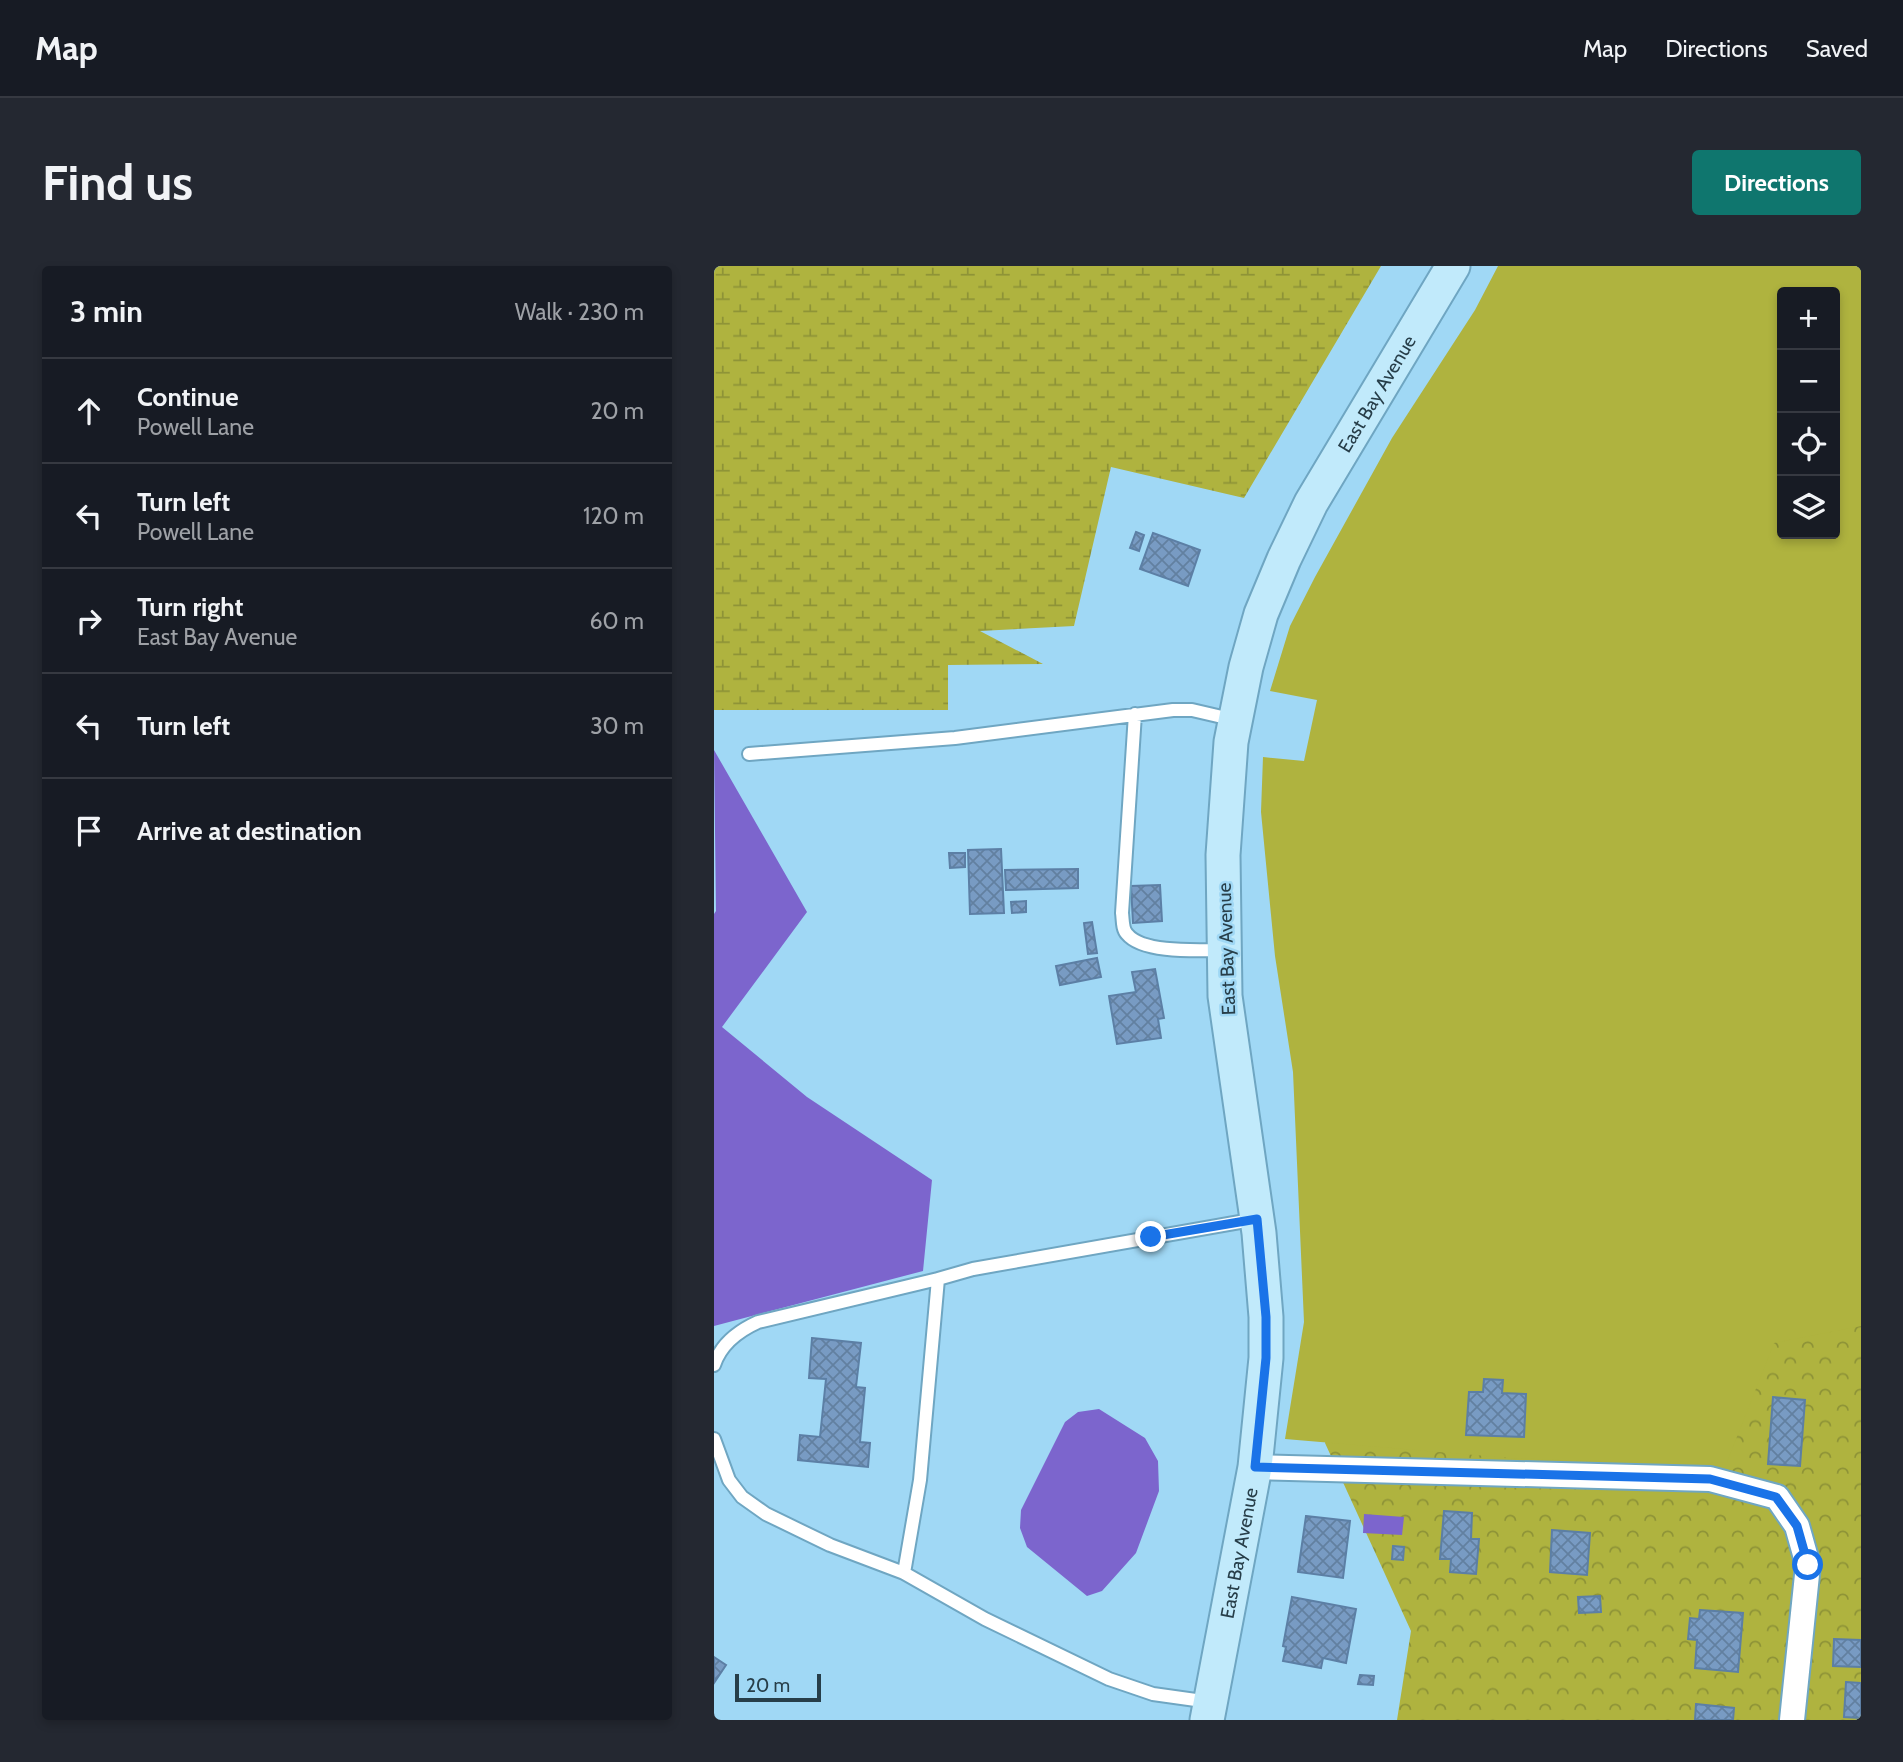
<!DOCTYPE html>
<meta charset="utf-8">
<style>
:root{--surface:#171b24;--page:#242831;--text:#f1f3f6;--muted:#9ea1a6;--line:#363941;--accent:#0f766e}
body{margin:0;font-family:Cabin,sans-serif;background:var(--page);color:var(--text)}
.controls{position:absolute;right:21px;top:21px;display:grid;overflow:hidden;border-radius:7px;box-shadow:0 4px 10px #0003}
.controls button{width:63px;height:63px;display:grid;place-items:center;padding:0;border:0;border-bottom:2px solid var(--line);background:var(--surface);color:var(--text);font:35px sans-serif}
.scale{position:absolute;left:21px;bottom:18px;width:86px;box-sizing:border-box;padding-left:7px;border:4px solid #273e49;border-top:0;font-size:19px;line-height:24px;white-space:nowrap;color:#273e49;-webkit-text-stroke:5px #a0d8f5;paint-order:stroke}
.stop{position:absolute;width:21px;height:21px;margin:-16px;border:5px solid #1a73e8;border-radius:50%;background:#fff}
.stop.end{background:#1a73e8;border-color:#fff;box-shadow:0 2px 7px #0008}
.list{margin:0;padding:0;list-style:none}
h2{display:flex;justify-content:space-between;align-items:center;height:91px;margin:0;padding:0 28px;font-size:30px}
h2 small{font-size:23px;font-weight:400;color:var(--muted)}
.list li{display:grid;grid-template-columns:46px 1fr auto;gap:21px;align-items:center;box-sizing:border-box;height:105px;padding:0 28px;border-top:2px solid var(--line)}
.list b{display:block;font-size:26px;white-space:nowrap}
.list p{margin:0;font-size:23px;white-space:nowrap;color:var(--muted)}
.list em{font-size:23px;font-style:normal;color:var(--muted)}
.icon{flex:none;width:38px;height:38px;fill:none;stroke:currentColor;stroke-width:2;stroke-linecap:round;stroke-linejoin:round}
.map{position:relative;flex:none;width:1147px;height:1454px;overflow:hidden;border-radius:7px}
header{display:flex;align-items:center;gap:42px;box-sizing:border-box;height:98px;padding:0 35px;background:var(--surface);border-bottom:2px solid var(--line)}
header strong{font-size:33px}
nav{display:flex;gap:38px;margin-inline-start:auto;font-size:24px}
.intro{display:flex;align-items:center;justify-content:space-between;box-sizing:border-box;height:168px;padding:0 42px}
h1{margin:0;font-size:49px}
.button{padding:18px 32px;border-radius:7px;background:var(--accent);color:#fff;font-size:24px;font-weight:700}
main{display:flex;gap:42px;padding:0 42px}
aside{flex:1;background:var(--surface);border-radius:7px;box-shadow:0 4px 10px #0003}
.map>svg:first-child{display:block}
.forest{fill:url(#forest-crowns);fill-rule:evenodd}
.wetland{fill:url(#wetland-marsh)}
.park{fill:#afb33f;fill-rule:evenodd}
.water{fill:#7c65cd}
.building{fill:url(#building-cross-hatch);stroke:#5c7fa5;stroke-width:2}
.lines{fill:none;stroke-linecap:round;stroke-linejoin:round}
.lane-casing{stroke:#6fa6c2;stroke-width:16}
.street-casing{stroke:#6fa6c2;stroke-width:28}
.secondary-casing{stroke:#6fa6c2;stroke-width:37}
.lane{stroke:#fff;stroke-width:12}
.street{stroke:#fff;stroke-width:24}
.secondary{stroke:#c1eafb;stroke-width:33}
.route{stroke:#1a73e8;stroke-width:9}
.labels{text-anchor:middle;stroke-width:5;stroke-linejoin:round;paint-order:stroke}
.street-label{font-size:19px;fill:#273e49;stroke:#a0d8f5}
</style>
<header>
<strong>Map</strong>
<nav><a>Map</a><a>Directions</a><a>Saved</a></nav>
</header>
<div class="intro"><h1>Find us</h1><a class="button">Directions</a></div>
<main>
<aside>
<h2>3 min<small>Walk · 230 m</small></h2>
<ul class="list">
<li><svg class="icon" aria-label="ahead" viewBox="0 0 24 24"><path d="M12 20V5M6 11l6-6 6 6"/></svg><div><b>Continue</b><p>Powell Lane</p></div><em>20 m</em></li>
<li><svg class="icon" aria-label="left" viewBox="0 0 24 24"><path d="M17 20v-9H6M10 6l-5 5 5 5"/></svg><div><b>Turn left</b><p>Powell Lane</p></div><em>120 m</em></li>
<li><svg class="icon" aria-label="right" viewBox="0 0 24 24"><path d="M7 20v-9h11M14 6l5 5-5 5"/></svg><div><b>Turn right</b><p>East Bay Avenue</p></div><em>60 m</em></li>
<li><svg class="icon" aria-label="left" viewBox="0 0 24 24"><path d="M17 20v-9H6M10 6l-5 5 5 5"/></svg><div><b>Turn left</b></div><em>30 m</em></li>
<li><svg class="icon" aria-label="arrive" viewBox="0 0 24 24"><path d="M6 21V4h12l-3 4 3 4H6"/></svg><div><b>Arrive at destination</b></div></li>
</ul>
</aside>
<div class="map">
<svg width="1147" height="1454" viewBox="0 0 1147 1454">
<defs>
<pattern id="forest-crowns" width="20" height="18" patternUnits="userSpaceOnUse" patternTransform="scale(1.75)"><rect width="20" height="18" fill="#afb33f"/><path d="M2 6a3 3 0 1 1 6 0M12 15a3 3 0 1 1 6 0" fill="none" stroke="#8e9337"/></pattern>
<pattern id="wetland-marsh" width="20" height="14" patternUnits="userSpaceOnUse" patternTransform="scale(1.75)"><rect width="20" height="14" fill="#afb33f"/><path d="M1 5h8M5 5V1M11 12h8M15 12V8" fill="none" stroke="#8e9337"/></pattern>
<pattern id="building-cross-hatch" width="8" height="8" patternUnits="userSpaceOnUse" patternTransform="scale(1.75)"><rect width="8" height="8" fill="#789bc3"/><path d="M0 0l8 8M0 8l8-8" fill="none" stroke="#6280a0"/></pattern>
</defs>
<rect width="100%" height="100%" fill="#a0d8f5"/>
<path class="forest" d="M 997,0 L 1147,0 L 1147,1454 L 683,1454 L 697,1365 L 611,1177 L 615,1161 ZM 1068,26 L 1121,26 L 1121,268 L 1068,268 Z"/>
<path class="wetland" d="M 0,0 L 667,0 L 530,232 L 397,201 L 360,360 L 266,365 L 329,398 L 234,399 L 234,444 L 0,444 Z"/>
<path class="park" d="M 784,0 L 1147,0 L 1147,1060 L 1060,1077 L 1013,1196 L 966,1199 L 796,1192 L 571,1173 L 590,1056 L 579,806 L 561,690 L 547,546 L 549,491 L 590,495 L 603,434 L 556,425 L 576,360 L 601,311 L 678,172 L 761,44 ZM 1068,26 L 1121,26 L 1121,268 L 1068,268 Z"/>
<path class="water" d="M 0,484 L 93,646 L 8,761 L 93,831 L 218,914 L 209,1005 L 0,1060 L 0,648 L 2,645 Z
M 385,1143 L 431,1172 L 444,1195 L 445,1225 L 422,1287 L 388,1325 L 373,1330 L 313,1281 L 306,1262 L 307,1244 L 351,1156 L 364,1146 Z
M 650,1248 L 690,1251 L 688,1269 L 649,1267 Z"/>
<path class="building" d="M 422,266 L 430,269 L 425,285 L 416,282 Z
M 439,267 L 486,284 L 474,320 L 426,303 Z
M 287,583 L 290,647 L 256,648 L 254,584 Z
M 235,587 L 251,587 L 251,601 L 236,602 Z
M 364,603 L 364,622 L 292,624 L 291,604 Z
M 446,619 L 448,655 L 419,657 L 417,620 Z
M 312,635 L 312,646 L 298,647 L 297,636 Z
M 378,656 L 383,687 L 374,688 L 370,657 Z
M 383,692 L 387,711 L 346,719 L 342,700 Z
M 441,703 L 450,752 L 444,753 L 447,772 L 403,778 L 395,730 L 422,726 L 418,706 Z
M 98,1072 L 147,1077 L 142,1121 L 151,1122 L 146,1176 L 156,1177 L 154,1201 L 84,1194 L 86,1169 L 106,1171 L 112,1113 L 95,1112 Z
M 770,1113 L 789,1114 L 788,1127 L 812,1128 L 810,1171 L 752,1169 L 755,1126 L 769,1126 Z
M 1059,1131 L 1091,1134 L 1086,1200 L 1054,1198 Z
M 730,1245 L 758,1247 L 757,1273 L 765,1273 L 762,1308 L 736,1306 L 737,1293 L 726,1293 Z
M 592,1250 L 636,1255 L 629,1312 L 584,1306 Z
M 838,1264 L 876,1267 L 873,1309 L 836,1306 Z
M 679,1280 L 690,1281 L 689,1294 L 678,1293 Z
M 886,1330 L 887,1346 L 865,1347 L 864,1331 Z
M 578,1331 L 642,1343 L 632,1397 L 609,1392 L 607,1402 L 569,1395 L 572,1381 L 569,1380 Z
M 986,1344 L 1029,1347 L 1024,1406 L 981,1402 L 983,1374 L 974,1373 L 976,1352 L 985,1353 Z
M 1120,1373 L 1147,1374 L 1147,1401 L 1119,1400 Z
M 0,1391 L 12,1399 L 0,1417 Z
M 646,1409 L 660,1410 L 659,1419 L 644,1418 Z
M 1132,1416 L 1147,1417 L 1147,1452 L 1130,1451 Z
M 982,1438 L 1020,1442 L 1019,1454 L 981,1454 Z"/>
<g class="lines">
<g class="lane-casing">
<path id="lane" d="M 421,448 L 408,647 C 409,653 408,663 413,668 C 429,688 487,684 510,684
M 35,488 L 241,472 L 459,444 L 478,444 L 521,454
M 224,1013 L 259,1003 L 543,953
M 0,1099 C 7,1078 24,1065 44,1056 L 224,1013 L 206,1214 L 190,1307
M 0,1173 L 15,1214 L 28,1231 L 52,1248 L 116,1279 L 190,1307 L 271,1353 L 395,1413 L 439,1428 L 496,1436"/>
</g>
<g class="street-casing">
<path id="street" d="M 541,1201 L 996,1213 L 1063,1231 L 1083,1260 L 1094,1299 L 1078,1454"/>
</g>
<g class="secondary-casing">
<g id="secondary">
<path id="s1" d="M 493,1454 L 541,1201 L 552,1092 L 552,1051 L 545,967 L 511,730 L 509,589 L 517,476 L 532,401 L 547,348 L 570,293 L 597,237 L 739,0"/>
</g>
</g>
<use href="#lane" class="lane"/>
<use href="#street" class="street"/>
<use href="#secondary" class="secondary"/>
</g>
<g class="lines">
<path class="route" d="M 437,971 L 543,953 L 552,1051 L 552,1092 L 541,1201 L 996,1213 L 1062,1231 L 1083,1260 L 1094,1299"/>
</g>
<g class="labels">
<g class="street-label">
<text dy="7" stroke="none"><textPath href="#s1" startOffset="1367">East Bay Avenue</textPath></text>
<text transform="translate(512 683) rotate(-92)" y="7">East Bay Avenue</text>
<text dy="7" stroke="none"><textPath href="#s1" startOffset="170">East Bay Avenue</textPath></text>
</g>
</g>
</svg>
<div class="controls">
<button>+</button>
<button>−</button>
<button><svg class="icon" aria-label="locate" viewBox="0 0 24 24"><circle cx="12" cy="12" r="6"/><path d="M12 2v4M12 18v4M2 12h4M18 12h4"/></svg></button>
<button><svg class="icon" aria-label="layers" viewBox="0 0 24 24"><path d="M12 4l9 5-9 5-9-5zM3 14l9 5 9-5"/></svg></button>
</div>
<div class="scale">20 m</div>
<div class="stop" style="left:1094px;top:1299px"></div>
<div class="stop end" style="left:437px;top:971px"></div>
</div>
</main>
